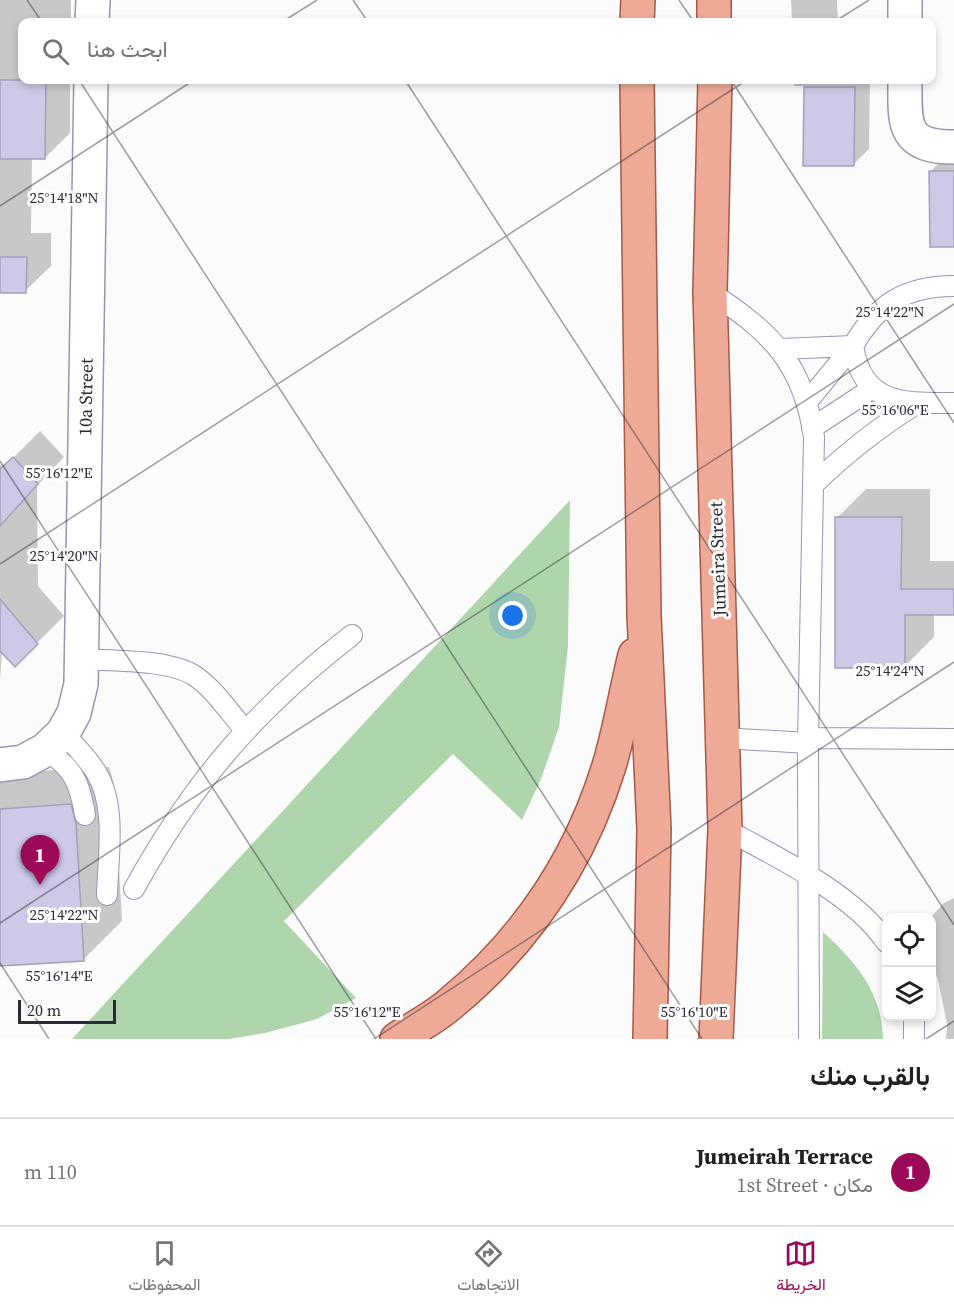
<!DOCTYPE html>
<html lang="ar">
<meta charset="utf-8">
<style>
:root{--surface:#fff;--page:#f2f2f2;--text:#202124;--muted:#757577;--line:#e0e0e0;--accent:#9c0958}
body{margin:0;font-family:"Source Serif 4",Vazirmatn,serif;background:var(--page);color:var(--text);direction:rtl}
.controls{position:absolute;right:18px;bottom:18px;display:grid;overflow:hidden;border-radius:12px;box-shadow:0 3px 9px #0003}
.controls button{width:54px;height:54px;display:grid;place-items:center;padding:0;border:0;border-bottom:2px solid var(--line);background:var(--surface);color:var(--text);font:30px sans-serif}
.scale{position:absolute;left:18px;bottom:15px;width:98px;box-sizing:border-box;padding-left:6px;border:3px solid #2c2a36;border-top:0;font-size:16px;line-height:21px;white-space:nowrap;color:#2c2a36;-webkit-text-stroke:4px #fff;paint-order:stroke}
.you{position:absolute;left:513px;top:616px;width:21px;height:21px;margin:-15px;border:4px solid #fff;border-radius:50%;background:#1a73e8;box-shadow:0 0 0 9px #1a73e833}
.badge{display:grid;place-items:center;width:39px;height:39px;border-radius:50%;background:var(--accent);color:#fff;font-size:20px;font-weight:700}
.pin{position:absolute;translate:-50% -50px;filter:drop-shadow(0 2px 3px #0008)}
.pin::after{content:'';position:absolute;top:32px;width:21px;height:18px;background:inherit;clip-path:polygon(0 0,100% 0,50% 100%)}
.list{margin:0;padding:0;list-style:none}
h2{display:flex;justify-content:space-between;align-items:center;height:78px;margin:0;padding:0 24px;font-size:26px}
h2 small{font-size:20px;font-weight:400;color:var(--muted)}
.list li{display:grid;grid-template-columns:39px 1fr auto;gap:18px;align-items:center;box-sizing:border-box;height:108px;padding:0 24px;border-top:2px solid var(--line)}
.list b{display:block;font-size:22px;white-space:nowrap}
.list p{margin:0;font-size:20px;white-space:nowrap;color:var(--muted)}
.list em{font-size:20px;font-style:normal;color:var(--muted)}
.icon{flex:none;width:33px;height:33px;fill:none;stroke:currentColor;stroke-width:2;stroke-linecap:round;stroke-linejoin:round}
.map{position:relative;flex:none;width:954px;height:1039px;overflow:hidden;direction:ltr}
.search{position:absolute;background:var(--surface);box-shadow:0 3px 9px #0003;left:18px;right:18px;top:18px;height:66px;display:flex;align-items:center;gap:15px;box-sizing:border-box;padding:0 21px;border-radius:12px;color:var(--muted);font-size:22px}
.sheet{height:186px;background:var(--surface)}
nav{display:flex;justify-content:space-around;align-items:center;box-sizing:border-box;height:84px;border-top:2px solid var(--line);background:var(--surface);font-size:16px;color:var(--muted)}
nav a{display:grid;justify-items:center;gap:3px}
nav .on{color:var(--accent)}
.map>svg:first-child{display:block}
.green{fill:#afd5ac}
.shadow{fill:#0003}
.building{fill:#cec9e7;stroke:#a49fbb;stroke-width:1.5}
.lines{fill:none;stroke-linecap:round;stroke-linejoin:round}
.service-casing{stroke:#9994b0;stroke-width:22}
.minor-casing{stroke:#9994b0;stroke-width:36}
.primary-casing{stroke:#a25948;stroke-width:36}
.service{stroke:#fff;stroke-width:20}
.minor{stroke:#fff;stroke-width:33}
.primary{stroke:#eeaa97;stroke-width:33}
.ticks{fill:none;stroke:#2c2a36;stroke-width:1.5;stroke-opacity:0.45}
.labels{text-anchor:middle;stroke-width:6;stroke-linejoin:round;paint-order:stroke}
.street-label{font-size:18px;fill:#2c2a36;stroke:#fff}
.ticks-label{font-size:15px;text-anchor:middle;fill:#2c2a36;stroke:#fff;stroke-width:6;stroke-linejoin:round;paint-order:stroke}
</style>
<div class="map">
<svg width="954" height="1039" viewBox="0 0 954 1039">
<rect width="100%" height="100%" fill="#fbfbfb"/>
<path class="green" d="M 570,500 L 568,646 L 559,727 L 541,779 L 522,820 L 453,754 L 284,921 L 356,998 L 317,1019 L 265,1033 L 229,1039 L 72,1039 Z
M 823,932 C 856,962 882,992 883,1039 L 822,1039 Z"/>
<path class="shadow" d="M 0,0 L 71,0 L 71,22 L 22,22 L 22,80 L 70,80 L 70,133 L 45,158 L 32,158 L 31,233 L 51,233 L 51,266 L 25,291 L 0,291 Z
M 791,0 L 837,0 L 838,22 L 792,22 Z
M 794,80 L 870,80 L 869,149 L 853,165 L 805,165 L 806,86 L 794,86 Z
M 953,149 L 954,149 L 954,245 L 930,172 Z
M 40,431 L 64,457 L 37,486 L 38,586 L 64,616 L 15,665 L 2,651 L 0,681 L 0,464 L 3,468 Z
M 866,489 L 930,489 L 930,561 L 954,561 L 954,614 L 934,614 L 934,637 L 904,667 L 837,518 Z
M 109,767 L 114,784 L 122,921 L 83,960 L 0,965 L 0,773 Z
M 954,898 L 954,1039 L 946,1039 L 947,1024 L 938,980 L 932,964 L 932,918 L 930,918 L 944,903 Z"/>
<path class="building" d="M 0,80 L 46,80 L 45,159 L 0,159 Z
M 804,87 L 855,87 L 854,166 L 803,166 Z
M 929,171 L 954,171 L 954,247 L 930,247 Z
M 0,257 L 27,257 L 26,293 L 0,293 Z
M 13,457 L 38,484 L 0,526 L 0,469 Z
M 835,517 L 902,517 L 901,589 L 954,589 L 954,615 L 905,615 L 905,668 L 835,668 Z
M 0,599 L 38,644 L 15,667 L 0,651 Z
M 71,804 L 76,823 L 84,961 L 0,966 L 0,809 Z"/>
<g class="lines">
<g class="service-casing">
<path id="service" d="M 710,292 C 771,332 803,363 814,437 L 808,743 L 809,1039
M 853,346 C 863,406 904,403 954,403
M 780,349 L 853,346 C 877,304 905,286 954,286
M 807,402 L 853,346
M 812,428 L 873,388
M 813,485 C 846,453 879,427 918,403
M 81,659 C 112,661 169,659 195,676 C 214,689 229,712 245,730
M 63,733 C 74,745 87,757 96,772 C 117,806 108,856 107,895
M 722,738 L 808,743
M 808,738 L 954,739
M 45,750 C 73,767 80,783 85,815
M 725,829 C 775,856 854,894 886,942
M 134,889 C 193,782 255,710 352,635
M 914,1016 L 914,1039"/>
</g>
<g class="minor-casing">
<path id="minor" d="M 905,0 L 905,22
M 92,22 L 93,0
M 905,80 C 905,123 901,147 954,147
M 0,765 L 23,762 L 45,750 L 63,733 L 74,713 L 81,684 L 91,80"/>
</g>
<g class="primary-casing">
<path id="primary" d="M 714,0 L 714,22
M 637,22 L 638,0
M 637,80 L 644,615 L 654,829 L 650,1039
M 715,80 L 710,292 L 725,829 L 716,1039
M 397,1039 C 414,1028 434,1018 450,1004 C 526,941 580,860 609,766 C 620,730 626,691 635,655"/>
</g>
<use href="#service" class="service"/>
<use href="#minor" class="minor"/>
<use href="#primary" class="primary"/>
</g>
<path class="ticks" d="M 27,0 L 42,22M 353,0 L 368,22M 679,0 L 694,22M 282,22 L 317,0M 834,22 L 869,0M 79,80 L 702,1039M 405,80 L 954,925M 731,80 L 954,423M 0,206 L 194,80M 0,461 L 376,1039M 0,564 L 747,80M 0,923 L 954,304M 0,963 L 49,1039M 374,1039 L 954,662M 926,1039 L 954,1021"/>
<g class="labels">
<g class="street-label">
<text transform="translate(86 397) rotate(-89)" y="6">10a Street</text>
<text transform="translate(718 559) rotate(-92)" y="6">Jumeira Street</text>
</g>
</g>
<g class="ticks-label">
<text x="64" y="203">25°14'18"N</text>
<text x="890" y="317">25°14'22"N</text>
<text x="895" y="415">55°16'06"E</text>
<text x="59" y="478">55°16'12"E</text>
<text x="64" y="561">25°14'20"N</text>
<text x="890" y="676">25°14'24"N</text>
<text x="64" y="920">25°14'22"N</text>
<text x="59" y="981">55°16'14"E</text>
<text x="367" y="1017">55°16'12"E</text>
<text x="694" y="1017">55°16'10"E</text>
</g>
</svg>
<div class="controls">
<button><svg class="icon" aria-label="locate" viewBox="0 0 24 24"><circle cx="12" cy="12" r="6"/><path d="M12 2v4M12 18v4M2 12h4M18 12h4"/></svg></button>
<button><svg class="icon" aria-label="layers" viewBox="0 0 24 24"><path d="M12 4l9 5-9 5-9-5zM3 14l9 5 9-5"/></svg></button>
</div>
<div class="scale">20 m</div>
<div class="you"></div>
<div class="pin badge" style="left:40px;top:885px">1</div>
<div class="search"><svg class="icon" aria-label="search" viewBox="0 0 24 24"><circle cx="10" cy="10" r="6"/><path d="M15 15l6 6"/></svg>ابحث هنا</div>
</div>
<section class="sheet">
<h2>بالقرب منك<small></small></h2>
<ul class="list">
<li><span class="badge">1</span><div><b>Jumeirah Terrace</b><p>مكان · 1st Street</p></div><em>110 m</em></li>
</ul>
</section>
<nav>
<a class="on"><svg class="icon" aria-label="map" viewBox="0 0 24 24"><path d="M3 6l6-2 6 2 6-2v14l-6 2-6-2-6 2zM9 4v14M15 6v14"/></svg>الخريطة</a>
<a><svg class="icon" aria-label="directions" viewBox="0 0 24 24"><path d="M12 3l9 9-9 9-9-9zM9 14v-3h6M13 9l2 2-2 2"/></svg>الاتجاهات</a>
<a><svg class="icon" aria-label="saved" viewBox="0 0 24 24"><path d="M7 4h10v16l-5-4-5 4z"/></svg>المحفوظات</a>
</nav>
